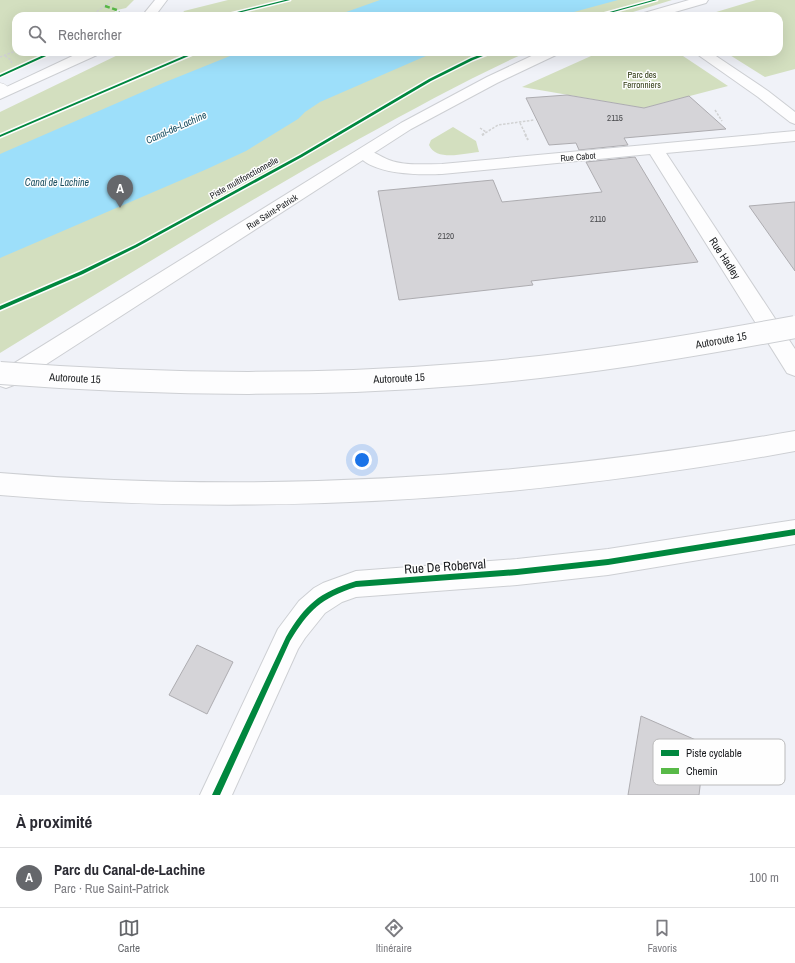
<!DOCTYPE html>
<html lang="fr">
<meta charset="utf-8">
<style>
:root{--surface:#fff;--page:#f2f2f3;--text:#2b2b33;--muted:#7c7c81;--line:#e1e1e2;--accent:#65676b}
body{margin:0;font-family:"Archivo Narrow",sans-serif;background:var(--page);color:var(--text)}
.you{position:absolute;left:362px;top:460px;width:14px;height:14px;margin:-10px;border:3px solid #fff;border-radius:50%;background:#1a73e8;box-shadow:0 0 0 6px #1a73e833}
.badge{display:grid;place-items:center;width:26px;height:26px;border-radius:50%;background:var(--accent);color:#fff;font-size:13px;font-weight:700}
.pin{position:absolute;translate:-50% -33px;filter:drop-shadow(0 1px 2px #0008)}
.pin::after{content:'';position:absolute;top:21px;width:14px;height:12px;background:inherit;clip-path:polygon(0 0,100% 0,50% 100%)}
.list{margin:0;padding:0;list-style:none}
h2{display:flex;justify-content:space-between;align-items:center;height:52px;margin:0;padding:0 16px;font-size:17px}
h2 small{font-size:13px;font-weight:400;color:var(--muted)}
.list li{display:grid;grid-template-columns:26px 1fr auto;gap:12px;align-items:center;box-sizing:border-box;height:60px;padding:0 16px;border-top:1px solid var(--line)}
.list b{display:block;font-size:15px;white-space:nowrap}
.list p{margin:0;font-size:13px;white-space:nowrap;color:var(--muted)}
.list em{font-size:13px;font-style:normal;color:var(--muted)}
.icon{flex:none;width:22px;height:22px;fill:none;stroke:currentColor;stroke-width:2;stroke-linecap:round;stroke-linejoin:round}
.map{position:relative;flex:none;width:795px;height:795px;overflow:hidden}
.search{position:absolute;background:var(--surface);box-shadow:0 4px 16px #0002;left:12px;right:12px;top:12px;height:44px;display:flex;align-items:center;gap:10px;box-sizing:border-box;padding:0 14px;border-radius:12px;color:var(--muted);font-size:15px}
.sheet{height:112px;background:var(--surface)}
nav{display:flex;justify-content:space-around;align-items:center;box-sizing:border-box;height:56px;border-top:1px solid var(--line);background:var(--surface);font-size:11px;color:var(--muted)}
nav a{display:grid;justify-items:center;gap:2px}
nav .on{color:var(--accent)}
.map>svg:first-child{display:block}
.green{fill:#d3dfbf}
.water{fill:#9ddffa}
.building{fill:#d5d4d8;stroke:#adacb0}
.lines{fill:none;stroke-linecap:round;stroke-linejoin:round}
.service-casing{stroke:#cdcfd3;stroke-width:1}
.minor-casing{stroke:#cdcfd3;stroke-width:2}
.secondary-casing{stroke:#cdcfd3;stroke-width:2}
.motorway-casing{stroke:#cdcfd3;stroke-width:2}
.path-far1{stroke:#d1d2d3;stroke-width:1.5;stroke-dasharray:2.5 1.5;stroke-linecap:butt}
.path{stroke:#d1d2d3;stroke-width:2;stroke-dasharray:3 1.5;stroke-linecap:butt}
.service{fill:#fdfdfe;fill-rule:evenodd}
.minor{fill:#fdfdfe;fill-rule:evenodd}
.secondary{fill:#fdfdfe;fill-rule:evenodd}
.motorway{fill:#fdfdfe;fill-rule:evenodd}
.motorway-bridge-casing{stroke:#cdcfd3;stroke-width:24;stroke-linecap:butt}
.motorway-bridge{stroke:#fdfdfe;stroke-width:22}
.quiet{stroke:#58b947;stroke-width:2.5;stroke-dasharray:5 2.5;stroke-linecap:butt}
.cycleway-casing{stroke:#fefefe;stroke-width:3}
.cycleway{fill:#00873e;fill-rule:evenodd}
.labels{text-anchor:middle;stroke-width:3;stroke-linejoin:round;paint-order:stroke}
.far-park-label{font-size:9px;fill:#303b13;stroke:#fefefe}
.number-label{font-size:9px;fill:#494a4d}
.far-street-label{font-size:9px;fill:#1a1c1f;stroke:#fefefe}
.far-water-label{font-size:10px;font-style:italic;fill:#1a4f61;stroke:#fefefe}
.street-label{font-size:11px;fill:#1a1c1f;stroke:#fefefe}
.near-street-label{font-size:13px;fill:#1a1c1f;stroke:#fefefe}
.key{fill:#fefefe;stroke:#bababb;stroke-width:1}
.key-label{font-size:11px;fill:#1a1c1f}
</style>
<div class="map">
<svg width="795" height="795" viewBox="0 0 795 795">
<rect width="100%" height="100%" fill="#f0f2f8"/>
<path class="green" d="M 0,0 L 134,0 L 126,8 L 117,10 L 109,16 L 16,16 L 16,52 L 48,52 L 0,74 Z
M 228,0 L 672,0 L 620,16 L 181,16 L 184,11 Z
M 756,0 L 795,0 L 795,69 L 765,77 L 725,52 L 779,52 L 779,16 L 703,16 Z
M 124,52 L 527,52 C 470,78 415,108 359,139 C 237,207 119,280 0,353 L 0,112 Z
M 600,52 L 677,52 L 728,86 L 644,108 L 522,87 Z
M 453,127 L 476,141 L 479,152 C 466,153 436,162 429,145 L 431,140 Z"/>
<path class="water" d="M 380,0 L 618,0 L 559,16 L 335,16 Z
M 240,52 L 435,52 L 320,102 L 305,112 L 298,119 L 246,151 L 207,169 L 0,258 L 0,154 L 163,83 Z"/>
<path class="building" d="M 567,95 L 644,108 L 689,96 L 726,129 L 624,138 L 628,145 L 579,150 L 576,143 L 549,145 L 526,98 Z
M 635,157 L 698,262 L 531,281 L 533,285 L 399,300 L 378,191 L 493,180 L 502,202 L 602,192 L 586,162 Z
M 795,202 L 795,271 L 749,206 Z
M 197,645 L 233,662 L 207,714 L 169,695 Z
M 641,716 L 705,744 L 699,795 L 628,795 Z"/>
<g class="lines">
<g class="service-casing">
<path id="service" d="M 0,83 L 4,84 L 13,91 L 11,93 L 7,94 L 0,91 Z"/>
</g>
<g class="minor-casing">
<path id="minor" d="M 155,0 L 167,0 L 155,16 L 142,16 Z
M 81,52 L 99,52 L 97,55 L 0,99 L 0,90 Z
M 694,52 L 710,52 L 768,91 L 795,112 L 795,124 L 790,122 L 758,97 Z
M 795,131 L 795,141 L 666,153 L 795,349 L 795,376 L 787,373 L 650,154 L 442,174 C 420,175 371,175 357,154 L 359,150 C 370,148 379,156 389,160 C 405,166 424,164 442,164 Z
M 795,520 L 795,544 L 608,575 L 517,585 L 356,597 L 342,602 L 325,613 L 305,638 L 298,649 L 232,795 L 200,795 L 278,629 L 299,601 L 314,588 L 323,583 L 356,571 L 517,559 L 608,549 Z"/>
</g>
<g class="secondary-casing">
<path id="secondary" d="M 689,0 L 708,0 L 706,3 L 661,16 L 642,16 L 644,13 Z
M 540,52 L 558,52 L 556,55 L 497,83 L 411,129 L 14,385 L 6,388 L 0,386 L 0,372 L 401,123 L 487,77 Z"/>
</g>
<g class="motorway-casing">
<path id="motorway" d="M 795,431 L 795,451 C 533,499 266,518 0,495 L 0,473 C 266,495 533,477 795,431 Z"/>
</g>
<path class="path-far1" d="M 90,16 L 114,0
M 5,56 L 11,60 L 12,65
M 0,57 L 16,51
M 715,110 L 722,121
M 520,123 L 526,135
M 480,128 L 486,132
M 482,135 L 498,125 L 534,120"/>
<path class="path" d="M 525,134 L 528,140
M 482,135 L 484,134"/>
<use href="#service" class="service"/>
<use href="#minor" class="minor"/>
<use href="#secondary" class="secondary"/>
<use href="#motorway" class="motorway"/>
<g class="motorway-bridge-casing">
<path id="motorway-bridge" d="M 0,373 C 156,385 313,387 469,374 C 579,365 687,347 795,327"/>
</g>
<use href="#motorway-bridge" class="motorway-bridge"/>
<path class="quiet" d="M 105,6 L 117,10 L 119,13"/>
<g class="cycleway-casing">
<path id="cycleway" d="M 285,0 L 290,0 L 226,16 L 221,16 Z
M 653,0 L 657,0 L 599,16 L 595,16 Z
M 50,52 L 55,52 L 0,77 L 0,75 Z
M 193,52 L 198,52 L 0,137 L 0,135 Z
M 488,52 L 493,52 L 473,60 L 431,81 L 302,157 L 137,247 L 83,274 L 0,310 L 0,306 L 79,272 L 135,245 L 300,155 L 429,79 L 471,58 Z
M 795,529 L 795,535 L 608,565 L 517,575 L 356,587 C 321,598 309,610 290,641 L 220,795 L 212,795 L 286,637 C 306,604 318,593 356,581 L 517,569 L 608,559 Z"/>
</g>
<use href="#cycleway" class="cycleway"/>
</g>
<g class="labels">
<g class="far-park-label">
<text x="642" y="78">Parc des<tspan x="642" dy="10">Ferronniers</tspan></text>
</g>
<g class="number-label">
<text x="615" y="121">2115</text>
<text x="598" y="222">2110</text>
<text x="446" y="239">2120</text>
</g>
<g class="far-street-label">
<text transform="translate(578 157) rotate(-5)" y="3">Rue Cabot</text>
<text transform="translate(244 178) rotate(-29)" y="3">Piste multifonctionnelle</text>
<text transform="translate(272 212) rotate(-32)" y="3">Rue Saint-Patrick</text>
</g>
<g class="far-water-label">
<text transform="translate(176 127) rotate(-24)" y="4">Canal-de-Lachine</text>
<text x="57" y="186">Canal de Lachine</text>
</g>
<g class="street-label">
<text transform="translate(725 258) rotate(57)" y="4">Rue Hadley</text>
<text transform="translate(721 340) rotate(-10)" y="4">Autoroute 15</text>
<text transform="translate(75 378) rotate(3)" y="4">Autoroute 15</text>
<text transform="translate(399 378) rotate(-3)" y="4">Autoroute 15</text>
</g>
<g class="near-street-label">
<text transform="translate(445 566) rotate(-4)" y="5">Rue De Roberval</text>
</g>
</g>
<rect x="653" y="739" width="132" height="46" rx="6" class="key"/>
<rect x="661" y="750" width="18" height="6" fill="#00873e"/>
<rect x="661" y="768" width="18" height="6" fill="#58b947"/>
<g class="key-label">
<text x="686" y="757">Piste cyclable</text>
<text x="686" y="775">Chemin</text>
</g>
</svg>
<div class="you"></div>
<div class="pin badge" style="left:120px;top:208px">A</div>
<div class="search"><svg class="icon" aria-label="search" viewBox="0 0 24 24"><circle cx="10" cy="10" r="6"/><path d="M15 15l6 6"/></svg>Rechercher</div>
</div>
<section class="sheet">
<h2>À proximité<small></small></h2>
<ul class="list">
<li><span class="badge">A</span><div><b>Parc du Canal-de-Lachine</b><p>Parc · Rue Saint-Patrick</p></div><em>100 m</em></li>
</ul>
</section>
<nav>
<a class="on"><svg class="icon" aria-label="map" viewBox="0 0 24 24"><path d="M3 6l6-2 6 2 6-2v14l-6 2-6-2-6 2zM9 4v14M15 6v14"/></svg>Carte</a>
<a><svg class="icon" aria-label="directions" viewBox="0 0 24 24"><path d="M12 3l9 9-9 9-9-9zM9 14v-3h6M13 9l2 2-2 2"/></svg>Itinéraire</a>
<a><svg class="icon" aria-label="saved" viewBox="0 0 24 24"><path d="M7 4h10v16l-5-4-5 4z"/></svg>Favoris</a>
</nav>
